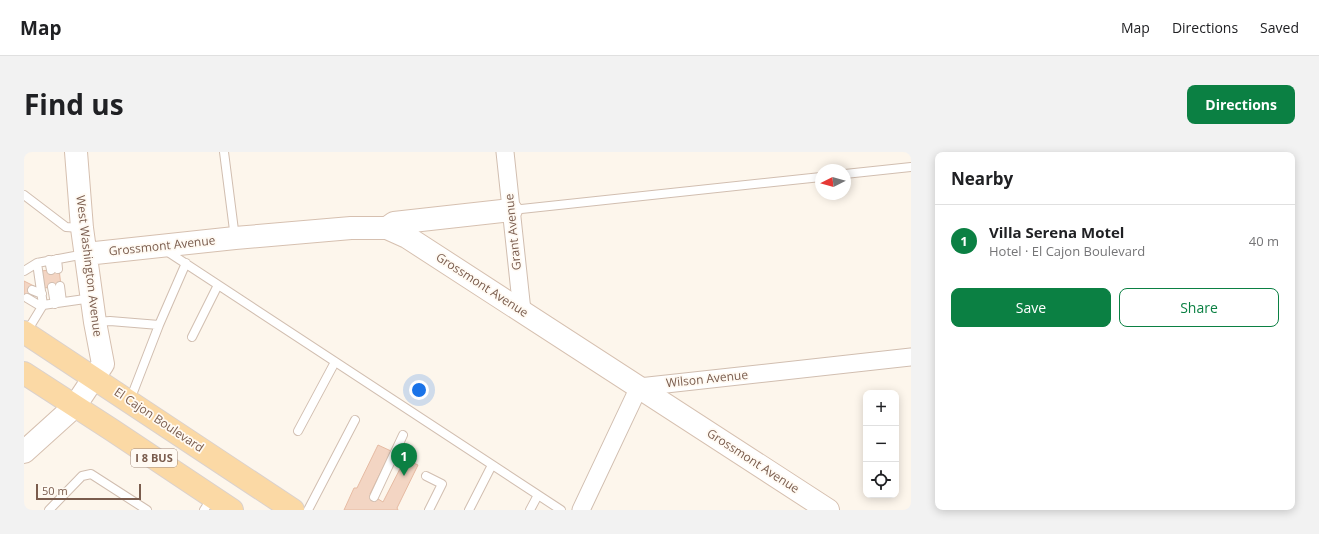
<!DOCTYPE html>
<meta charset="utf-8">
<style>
:root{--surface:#fff;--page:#f2f2f2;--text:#202124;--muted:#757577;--line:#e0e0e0;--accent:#0b8043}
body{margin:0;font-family:"Open Sans",sans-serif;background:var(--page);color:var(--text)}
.controls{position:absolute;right:12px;bottom:12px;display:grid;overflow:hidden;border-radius:8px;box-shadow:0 2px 10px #0003}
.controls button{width:36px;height:36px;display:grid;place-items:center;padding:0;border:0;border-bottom:1px solid var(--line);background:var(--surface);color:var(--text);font:20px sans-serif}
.compass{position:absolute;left:791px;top:12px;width:36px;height:36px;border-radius:50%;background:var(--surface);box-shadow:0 2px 10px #0003;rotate:264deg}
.scale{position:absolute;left:12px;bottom:10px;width:105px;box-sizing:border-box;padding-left:4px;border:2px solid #7a5c4d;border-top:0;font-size:11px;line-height:14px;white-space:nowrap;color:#7a5c4d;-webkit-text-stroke:3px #fffaf3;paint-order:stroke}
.you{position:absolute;left:395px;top:238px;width:14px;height:14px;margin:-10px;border:3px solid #fff;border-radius:50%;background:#1a73e8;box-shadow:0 0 0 6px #1a73e833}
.badge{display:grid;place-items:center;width:26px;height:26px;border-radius:50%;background:var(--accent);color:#fff;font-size:13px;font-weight:700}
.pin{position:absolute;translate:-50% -33px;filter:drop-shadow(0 1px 2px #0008)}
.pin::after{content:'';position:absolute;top:21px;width:14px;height:12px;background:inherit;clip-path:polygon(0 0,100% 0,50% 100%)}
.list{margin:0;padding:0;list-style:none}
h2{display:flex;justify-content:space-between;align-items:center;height:52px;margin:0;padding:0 16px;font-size:17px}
h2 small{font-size:13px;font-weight:400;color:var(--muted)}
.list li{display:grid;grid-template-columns:26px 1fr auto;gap:12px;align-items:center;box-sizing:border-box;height:72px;padding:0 16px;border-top:1px solid var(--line)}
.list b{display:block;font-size:15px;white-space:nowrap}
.list p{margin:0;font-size:13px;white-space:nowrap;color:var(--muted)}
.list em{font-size:13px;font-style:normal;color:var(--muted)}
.actions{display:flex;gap:8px;padding:12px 16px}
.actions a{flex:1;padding:9px 0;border:1px solid var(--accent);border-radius:8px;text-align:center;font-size:14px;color:var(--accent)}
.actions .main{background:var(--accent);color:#fff}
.icon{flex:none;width:22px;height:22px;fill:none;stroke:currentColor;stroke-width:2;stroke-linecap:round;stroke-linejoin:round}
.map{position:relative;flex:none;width:887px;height:358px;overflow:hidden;border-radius:8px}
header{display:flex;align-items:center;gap:24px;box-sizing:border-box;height:56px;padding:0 20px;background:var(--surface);border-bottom:1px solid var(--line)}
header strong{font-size:19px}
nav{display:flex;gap:22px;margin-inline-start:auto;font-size:14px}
.intro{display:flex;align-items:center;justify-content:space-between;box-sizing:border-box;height:96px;padding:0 24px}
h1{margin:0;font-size:28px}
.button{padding:10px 18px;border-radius:8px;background:var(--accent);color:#fff;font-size:14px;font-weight:700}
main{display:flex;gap:24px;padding:0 24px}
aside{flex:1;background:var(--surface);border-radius:8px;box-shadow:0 2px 10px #0003}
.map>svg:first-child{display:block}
.building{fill:#f3d5c3;stroke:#e6bba3}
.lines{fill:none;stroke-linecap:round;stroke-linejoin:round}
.lane-casing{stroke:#d1beb0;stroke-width:10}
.street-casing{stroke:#d1beb0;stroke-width:19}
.secondary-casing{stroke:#d6c0b0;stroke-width:24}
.primary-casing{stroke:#dad1cd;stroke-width:24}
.lane{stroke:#fff;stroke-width:8}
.street{stroke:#fff;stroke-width:17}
.secondary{stroke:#fff;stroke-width:22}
.primary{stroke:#fbd9a5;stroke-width:22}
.labels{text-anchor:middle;stroke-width:3.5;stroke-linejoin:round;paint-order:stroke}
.shield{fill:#fffaf3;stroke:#a28b7f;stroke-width:1}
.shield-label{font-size:11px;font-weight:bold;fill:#7a5c4d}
.street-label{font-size:12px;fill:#7a5c4d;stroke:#fffaf3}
</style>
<header>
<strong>Map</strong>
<nav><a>Map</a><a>Directions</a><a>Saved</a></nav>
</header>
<div class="intro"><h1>Find us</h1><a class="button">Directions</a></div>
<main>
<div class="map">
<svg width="887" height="358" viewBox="0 0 887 358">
<rect width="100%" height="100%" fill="#fdf6ec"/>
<path class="building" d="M 35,117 L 37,134 L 20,136 L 17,119 Z
M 0,129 L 10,134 L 1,149 L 0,148 Z
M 354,293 L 367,299 L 346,342 L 359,350 L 381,307 L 394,313 L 373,356 L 374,358 L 320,358 L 330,336 L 333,336 Z"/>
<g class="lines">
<g class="lane-casing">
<path id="lane" d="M 200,0 L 211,86
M 821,22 L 887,15
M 0,43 L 42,75 L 56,76
M 488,58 L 797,25
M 141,98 L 537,358
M 33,107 L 34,117
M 25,108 L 27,118
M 0,119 L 13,111
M 36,134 L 38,150
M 28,135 L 31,152
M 8,138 L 18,142
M 3,146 L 18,155
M 19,153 L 68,146
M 72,170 L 86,169 L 135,173
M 2,181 L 19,153 L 13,111 L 61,102
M 168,185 L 194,133
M 106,248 L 135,173 L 162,111
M 274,279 L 311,210
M 402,324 L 418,332 L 405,358
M 350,345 L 379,283
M 25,358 L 58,324 L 67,322 L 123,358
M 180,358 L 188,346
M 284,358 L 331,268
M 445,358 L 468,313
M 506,358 L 514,343"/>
</g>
<g class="street-casing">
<path id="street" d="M 481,0 L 498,159
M 557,358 L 615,235 L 887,205"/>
</g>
<g class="secondary-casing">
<path id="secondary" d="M 363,76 L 370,71 L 487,58
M 62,102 L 211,86 L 327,76 L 363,76 L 383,85 L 804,358
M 0,300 L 51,254 L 79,212 L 71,170 L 58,76 L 52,0"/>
</g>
<g class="primary-casing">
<path id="primary" d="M 0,180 L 269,358
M 0,221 L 88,278 L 208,358"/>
</g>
<use href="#lane" class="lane"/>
<use href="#street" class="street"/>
<use href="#secondary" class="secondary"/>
<use href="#primary" class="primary"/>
</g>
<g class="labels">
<rect class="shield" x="107" y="297" width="46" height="18" rx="3"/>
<g class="shield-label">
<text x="130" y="310">I 8 BUS</text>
</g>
<g class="street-label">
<text transform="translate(489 80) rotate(-96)" y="4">Grant Avenue</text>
<text transform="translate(138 94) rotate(-6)" y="4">Grossmont Avenue</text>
<text transform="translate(65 114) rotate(83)" y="4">West Washington Avenue</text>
<text transform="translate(458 133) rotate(33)" y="4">Grossmont Avenue</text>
<text transform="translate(683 227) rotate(-6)" y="4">Wilson Avenue</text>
<text transform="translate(135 268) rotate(34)" y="4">El Cajon Boulevard</text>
<text transform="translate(729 309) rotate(33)" y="4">Grossmont Avenue</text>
</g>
</g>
</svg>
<div class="controls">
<button>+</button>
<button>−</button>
<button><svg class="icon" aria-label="locate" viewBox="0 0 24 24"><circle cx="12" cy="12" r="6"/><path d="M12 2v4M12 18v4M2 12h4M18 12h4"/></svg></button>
</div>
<svg class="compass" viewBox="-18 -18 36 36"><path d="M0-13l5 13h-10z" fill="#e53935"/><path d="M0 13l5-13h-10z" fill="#757577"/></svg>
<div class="scale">50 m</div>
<div class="you"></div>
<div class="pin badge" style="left:380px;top:324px">1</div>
</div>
<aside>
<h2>Nearby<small></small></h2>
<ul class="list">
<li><span class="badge">1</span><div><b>Villa Serena Motel</b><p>Hotel · El Cajon Boulevard</p></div><em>40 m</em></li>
</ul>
<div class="actions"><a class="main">Save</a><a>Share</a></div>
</aside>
</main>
